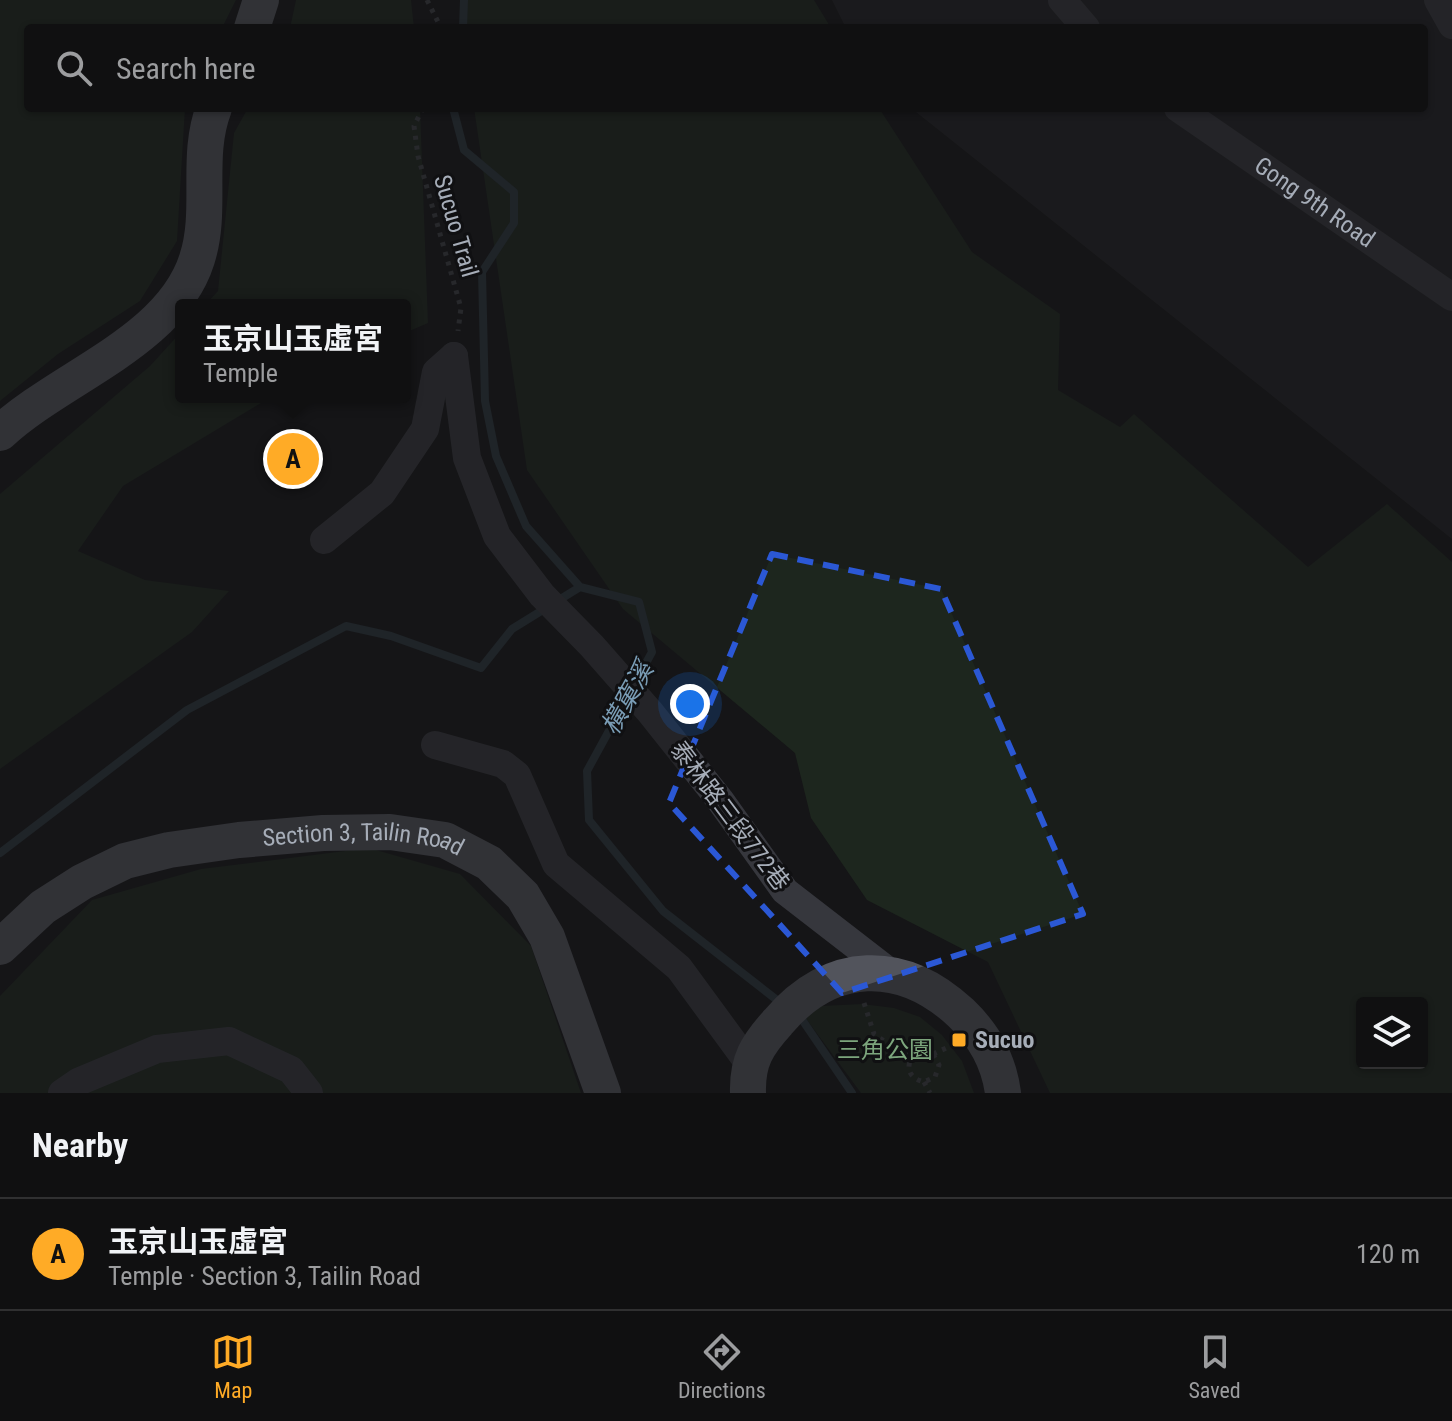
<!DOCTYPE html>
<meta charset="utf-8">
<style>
:root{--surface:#101011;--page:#1e1e1f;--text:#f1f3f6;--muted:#9c9d9f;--line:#303031;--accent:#ffab26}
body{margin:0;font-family:"Roboto Condensed","Noto Sans TC",sans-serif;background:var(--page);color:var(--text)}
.controls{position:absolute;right:24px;bottom:24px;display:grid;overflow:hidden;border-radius:8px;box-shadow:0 2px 6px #0004}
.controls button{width:72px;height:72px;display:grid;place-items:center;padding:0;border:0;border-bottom:2px solid var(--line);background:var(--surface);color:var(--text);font:40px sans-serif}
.you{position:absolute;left:690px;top:704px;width:28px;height:28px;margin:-20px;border:6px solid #fff;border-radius:50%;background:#1a73e8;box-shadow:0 0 0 12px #1a73e833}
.badge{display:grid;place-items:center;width:52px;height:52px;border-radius:50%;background:var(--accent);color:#111;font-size:26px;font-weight:700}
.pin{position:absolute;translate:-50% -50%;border:4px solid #fff;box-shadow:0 2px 8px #0006}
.popup{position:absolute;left:175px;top:299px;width:236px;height:104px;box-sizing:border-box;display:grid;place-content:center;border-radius:8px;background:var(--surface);filter:drop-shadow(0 2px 6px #0005);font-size:26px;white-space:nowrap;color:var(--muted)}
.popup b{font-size:30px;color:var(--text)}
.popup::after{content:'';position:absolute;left:50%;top:100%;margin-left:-16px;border:16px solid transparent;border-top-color:var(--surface)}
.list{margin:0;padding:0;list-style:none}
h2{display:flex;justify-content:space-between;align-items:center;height:104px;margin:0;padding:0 32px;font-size:34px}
h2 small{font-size:26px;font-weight:400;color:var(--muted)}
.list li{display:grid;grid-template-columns:52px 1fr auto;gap:24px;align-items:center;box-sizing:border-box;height:112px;padding:0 32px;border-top:2px solid var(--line)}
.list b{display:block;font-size:30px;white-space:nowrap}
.list p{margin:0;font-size:26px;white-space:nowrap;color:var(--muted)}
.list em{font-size:26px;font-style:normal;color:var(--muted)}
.icon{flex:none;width:44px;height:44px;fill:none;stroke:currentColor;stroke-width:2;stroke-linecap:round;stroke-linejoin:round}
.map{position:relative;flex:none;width:1452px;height:1093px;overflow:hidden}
.search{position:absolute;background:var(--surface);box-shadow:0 2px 6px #0004;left:24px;right:24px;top:24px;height:88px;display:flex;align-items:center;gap:20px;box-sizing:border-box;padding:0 28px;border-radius:8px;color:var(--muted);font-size:30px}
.sheet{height:216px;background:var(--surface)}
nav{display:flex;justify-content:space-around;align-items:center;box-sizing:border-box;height:112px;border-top:2px solid var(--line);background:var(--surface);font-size:22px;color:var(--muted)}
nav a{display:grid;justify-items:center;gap:4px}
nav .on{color:var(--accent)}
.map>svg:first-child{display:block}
.built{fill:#212124}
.green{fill:#1d261e;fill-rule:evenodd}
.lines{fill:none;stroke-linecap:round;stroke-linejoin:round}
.stream{stroke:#2a353c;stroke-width:8}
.path{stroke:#3c3e44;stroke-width:5;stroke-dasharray:4 6;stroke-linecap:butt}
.minor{stroke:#36373d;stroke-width:28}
.major{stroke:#52545c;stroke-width:36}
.marked{fill:none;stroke:#2b58d5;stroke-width:6;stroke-dasharray:16 10;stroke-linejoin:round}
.poi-dot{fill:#ffab26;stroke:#101012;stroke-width:3}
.labels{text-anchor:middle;stroke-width:6;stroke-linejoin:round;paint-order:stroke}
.street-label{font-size:24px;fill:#a6adb8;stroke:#101012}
.poi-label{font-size:24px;font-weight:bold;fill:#a6adb8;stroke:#101012;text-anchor:start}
.park-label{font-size:24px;fill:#7ca57c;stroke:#101012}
.water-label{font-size:26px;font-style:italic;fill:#7a9db6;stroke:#101012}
</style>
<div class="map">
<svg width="1452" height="1093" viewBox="0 0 1452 1093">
<rect width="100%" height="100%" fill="#151517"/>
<path class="built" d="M 832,0 L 1441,0 L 1452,29 L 1452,539 L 911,108 L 1424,108 L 1424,28 L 846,28 Z"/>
<path class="green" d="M 0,0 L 236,0 L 222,28 L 28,28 L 28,108 L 185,108 L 177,241 L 140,301 L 58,354 L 0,401 Z
M 296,0 L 411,0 L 414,28 L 290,28 Z
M 465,0 L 814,0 L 831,28 L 467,28 Z
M 248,108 L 420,108 L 428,323 L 405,333 L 405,305 L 205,305 L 218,291 L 234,133 Z
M 474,108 L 879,108 L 972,252 L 1060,314 L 1058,390 L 1120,427 L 1134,414 L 1308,567 L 1387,504 L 1452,562 L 1452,1093 L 1050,1093 L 988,962 L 867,900 L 811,818 L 795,753 L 623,609 L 527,470 ZM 1362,1003 L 1422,1003 L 1422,1063 L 1362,1063 Z
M 181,332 L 181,397 L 271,397 L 123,486 L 78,551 L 145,580 L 229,591 L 192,632 L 0,769 L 0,494 L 150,366 Z
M 369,848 L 460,874 L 531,946 L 581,1093 L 0,1093 L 0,996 L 92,900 L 201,869 Z
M 862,1004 L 894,1008 L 920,1017 L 942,1035 L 962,1061 L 974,1093 L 861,1093 L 804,1016 L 821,1006 Z"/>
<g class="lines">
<path class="stream" d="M 463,28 L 464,0
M 453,108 L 464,150 L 514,192 L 514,223 L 482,272 L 485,401 L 496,456 L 526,526 L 580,587
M 628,696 L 587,771 L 589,820 L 663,911 L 782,1004
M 0,853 L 187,710 L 346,626 L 391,636 L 481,668 L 512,629 L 580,587 L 639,602 L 652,652 L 634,685
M 796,1015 L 803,1021 L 852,1093"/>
<path class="path" d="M 427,0 L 441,28
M 423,108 L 414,126 L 418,156 L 461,308 L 458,331
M 864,1003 L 874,1034 L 904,1055 L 913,1055 L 923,1051 L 933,1054 L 939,1065 L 935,1077 L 924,1082 C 909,1078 905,1068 913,1055
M 933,1054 L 953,1045
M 924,1082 L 930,1093"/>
<g class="minor">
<path d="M 1062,0 L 1086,28"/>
<path d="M 1438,0 L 1452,25"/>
<path id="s1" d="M 1178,108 L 1452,297"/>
<path d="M 454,356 L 467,458 L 497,536 L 542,595 L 592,646 L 650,712 L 720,800 L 785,891 L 891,973"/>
<path d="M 324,540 L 382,493 L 425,429 L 436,372 L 454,356"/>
<path d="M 435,745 L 503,764 L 517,775 L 556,864 L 679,968 L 750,1065"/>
<path d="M 62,1093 L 78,1082 L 157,1049 L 229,1041 L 291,1070 L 309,1093"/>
</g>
<g class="major">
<path d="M 252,28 L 261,0"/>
<path d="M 0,433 C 61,376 171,342 197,259 C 213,209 195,157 214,108"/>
<path id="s2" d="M 0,947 L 43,907 L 82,882 L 125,861 L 169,850 L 239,840 L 323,833 L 390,832 L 445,840 L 489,863 L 523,896 L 547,937 L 603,1093"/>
<path d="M 748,1093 C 747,1061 757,1045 778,1022 C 831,959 902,958 961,1013 C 984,1035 999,1062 1003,1093"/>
</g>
</g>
<path d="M0 0H1452V1093H0ZM 772,554 L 941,589 L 1083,914 L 842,993 L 669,803 Z" fill="#151517" fill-opacity=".55" fill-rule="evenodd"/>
<path class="marked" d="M 772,554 L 941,589 L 1083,914 L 842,993 L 669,803 Z"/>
<rect class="poi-dot" x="951" y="1032" width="16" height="16" rx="4"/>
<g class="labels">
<g class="street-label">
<text dy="8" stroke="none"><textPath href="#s1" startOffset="166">Gong 9th Road</textPath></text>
<text transform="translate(456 226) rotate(74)" y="8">Sucuo Trail</text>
<text transform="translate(730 816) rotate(53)" y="8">泰林路三段772巷</text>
<text dy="8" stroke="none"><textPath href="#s2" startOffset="394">Section 3, Tailin Road</textPath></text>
</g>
<g class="poi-label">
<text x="975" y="1048">Sucuo</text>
</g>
<g class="park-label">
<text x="885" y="1058">三角公園</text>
</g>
<g class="water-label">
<text transform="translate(627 698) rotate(-61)" y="9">橫窠溪</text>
</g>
</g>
</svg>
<div class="controls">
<button><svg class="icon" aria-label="layers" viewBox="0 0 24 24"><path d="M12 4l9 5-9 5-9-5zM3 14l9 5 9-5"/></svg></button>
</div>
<div class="you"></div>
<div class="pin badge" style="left:293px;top:459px">A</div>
<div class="popup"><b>玉京山玉虛宮</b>Temple</div>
<div class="search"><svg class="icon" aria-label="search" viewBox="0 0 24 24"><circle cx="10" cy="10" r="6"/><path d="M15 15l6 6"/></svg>Search here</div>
</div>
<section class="sheet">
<h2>Nearby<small></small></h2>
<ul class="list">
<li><span class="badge">A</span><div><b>玉京山玉虛宮</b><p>Temple · Section 3, Tailin Road</p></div><em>120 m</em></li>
</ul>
</section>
<nav>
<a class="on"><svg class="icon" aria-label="map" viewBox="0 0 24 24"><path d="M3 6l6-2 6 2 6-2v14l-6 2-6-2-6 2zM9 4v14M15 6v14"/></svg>Map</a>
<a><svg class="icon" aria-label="directions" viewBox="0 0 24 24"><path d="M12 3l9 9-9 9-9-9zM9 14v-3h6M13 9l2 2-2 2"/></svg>Directions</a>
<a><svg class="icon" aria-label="saved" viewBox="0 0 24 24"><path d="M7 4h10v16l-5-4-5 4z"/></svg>Saved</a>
</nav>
